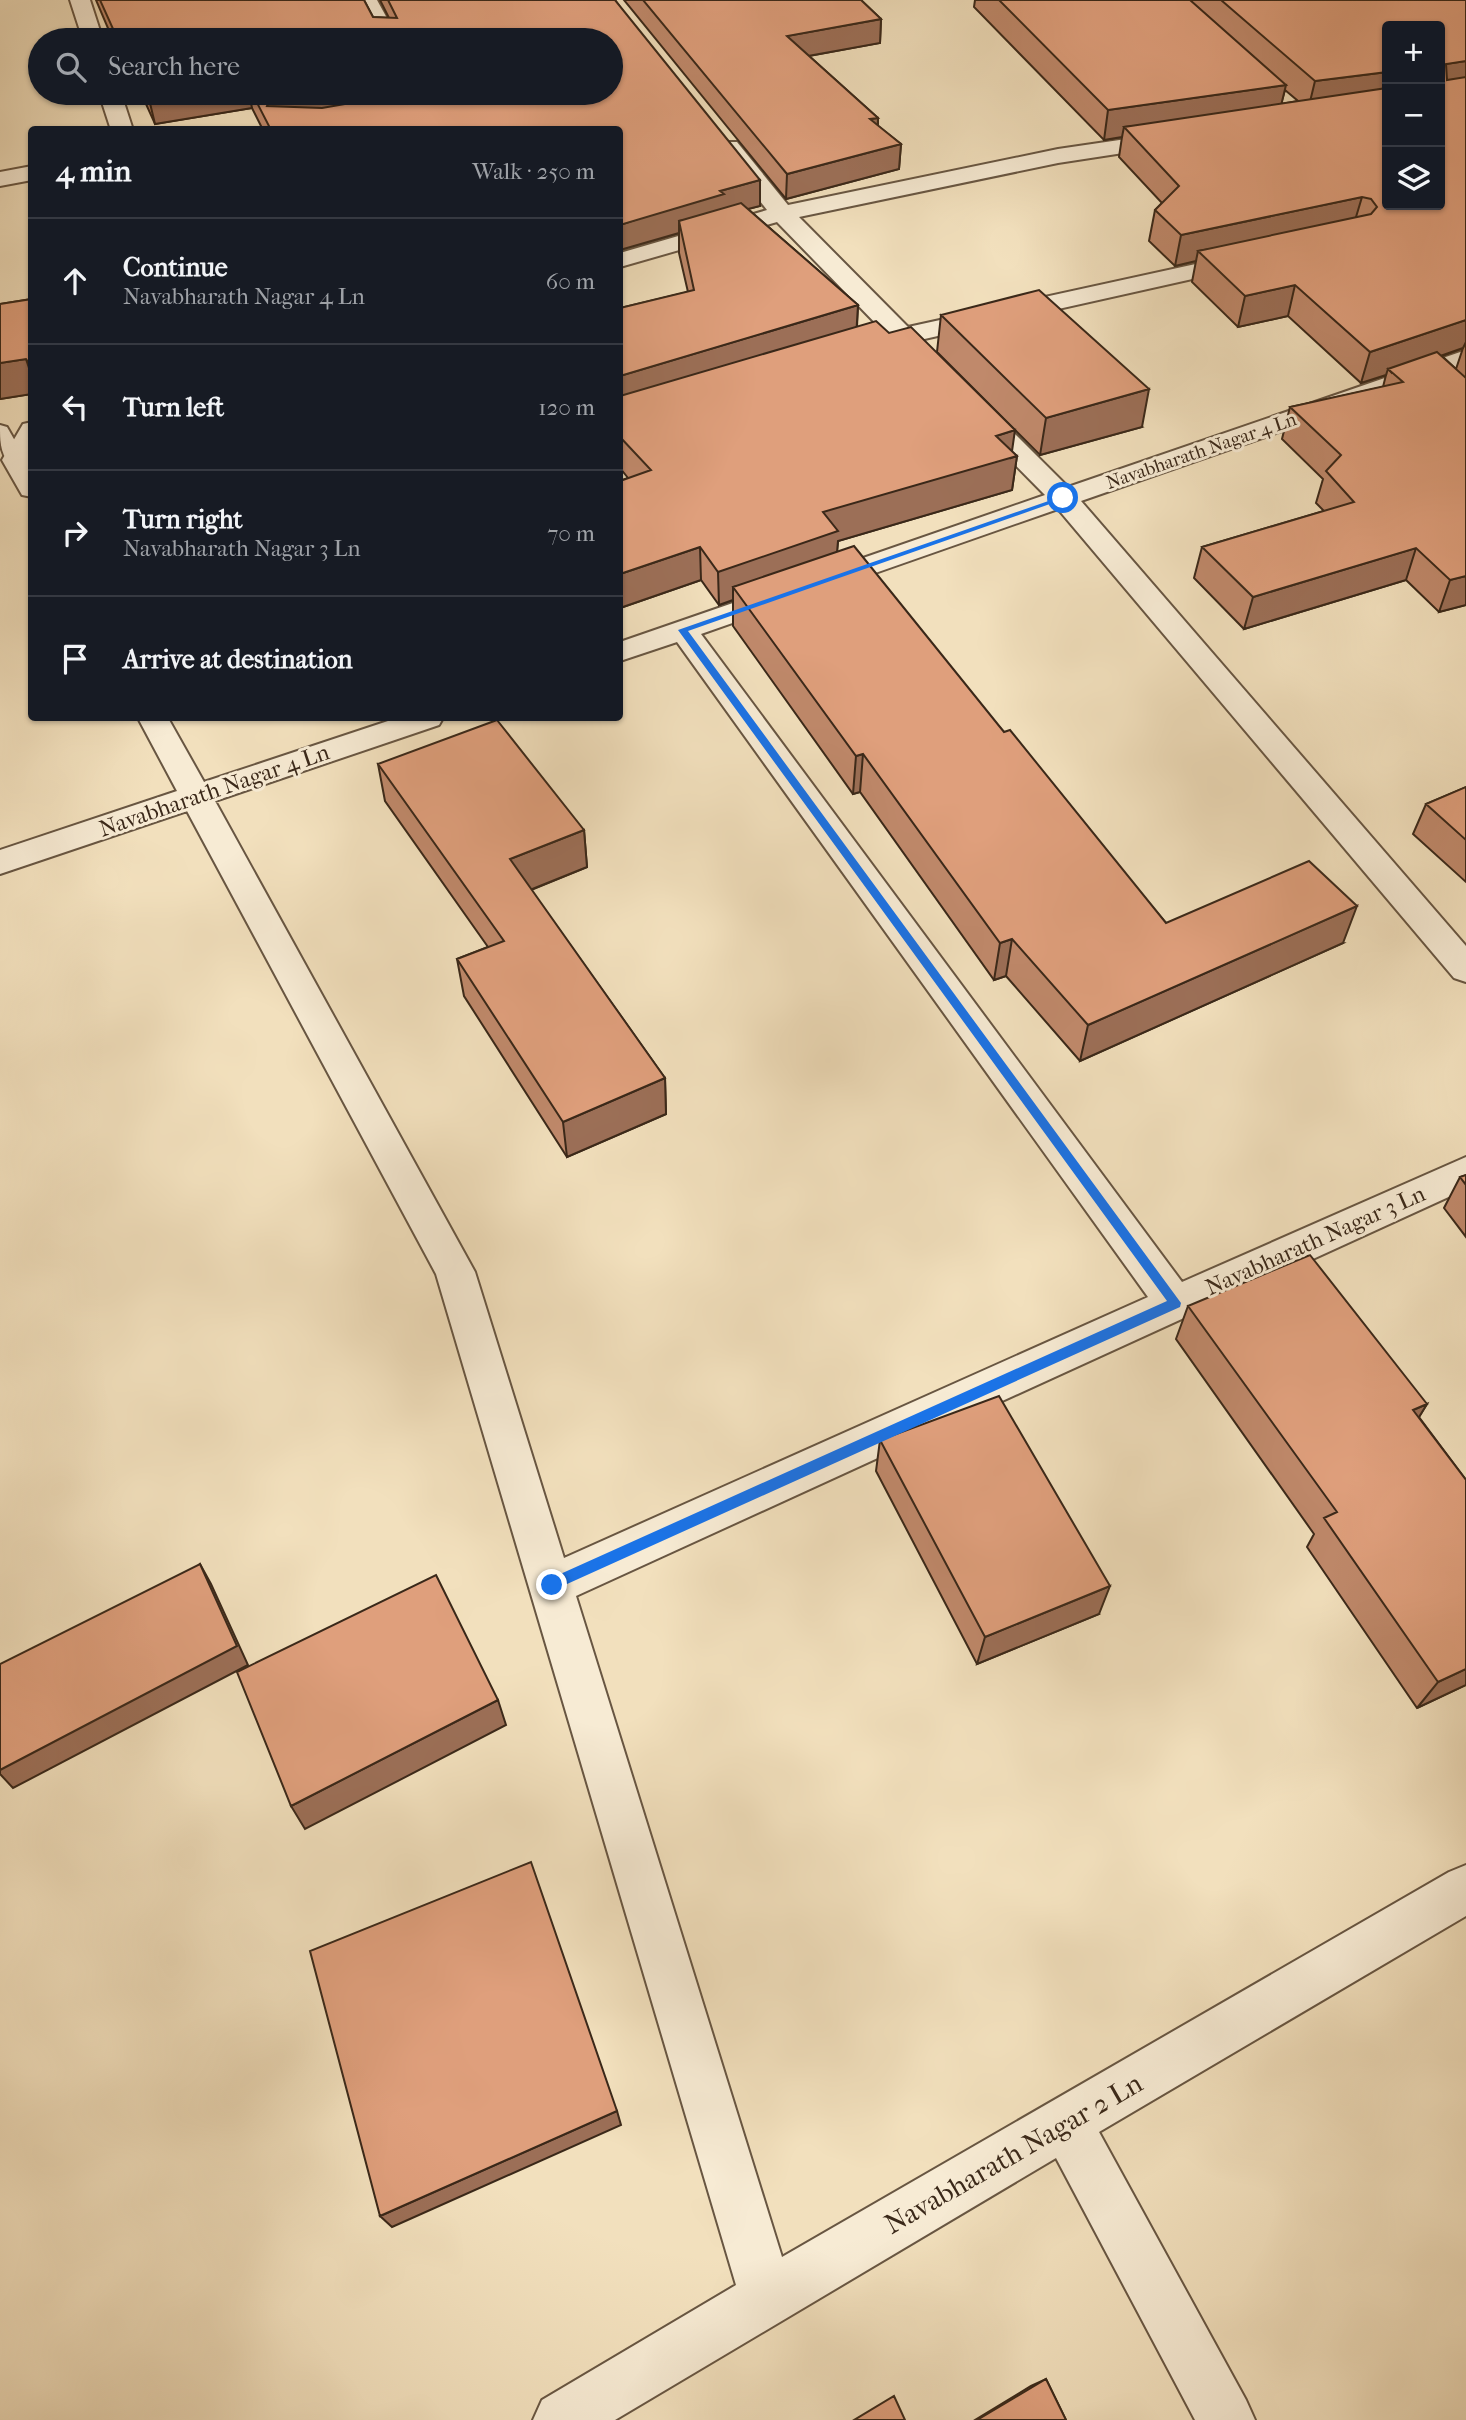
<!DOCTYPE html>
<meta charset="utf-8">
<style>
:root{--surface:#171b24;--page:#20242c;--text:#f1f3f6;--muted:#9ea1a6;--line:#363941}
body{margin:0;font-family:"IM FELL French Canon",serif;background:var(--page);color:var(--text)}
.controls{position:absolute;right:21px;top:21px;display:grid;overflow:hidden;border-radius:7px;box-shadow:0 2px 5px #0004}
.controls button{width:63px;height:63px;display:grid;place-items:center;padding:0;border:0;border-bottom:2px solid var(--line);background:var(--surface);color:var(--text);font:35px sans-serif}
.stop{position:absolute;width:21px;height:21px;margin:-16px;border:5px solid #1a73e8;border-radius:50%;background:#fff}
.stop.end{background:#1a73e8;border-color:#fff;box-shadow:0 2px 7px #0008}
.list{margin:0;padding:0;list-style:none}
h2{display:flex;justify-content:space-between;align-items:center;height:91px;margin:0;padding:0 28px;font-size:30px}
h2 small{font-size:23px;font-weight:400;color:var(--muted)}
.list li{display:grid;grid-template-columns:46px 1fr auto;gap:21px;align-items:center;box-sizing:border-box;height:126px;padding:0 28px;border-top:2px solid var(--line)}
.list b{display:block;font-size:26px;white-space:nowrap}
.list p{margin:0;font-size:23px;white-space:nowrap;color:var(--muted)}
.list em{font-size:23px;font-style:normal;color:var(--muted)}
.icon{flex:none;width:38px;height:38px;fill:none;stroke:currentColor;stroke-width:2;stroke-linecap:round;stroke-linejoin:round}
.map{position:relative;flex:none;width:1466px;height:2420px;overflow:hidden}
.search{position:absolute;background:var(--surface);box-shadow:0 2px 5px #0004;left:28px;top:28px;width:595px;height:77px;display:flex;align-items:center;gap:18px;box-sizing:border-box;padding:0 24px;border-radius:38px;color:var(--muted);font-size:26px}
.panel{position:absolute;background:var(--surface);box-shadow:0 2px 5px #0004;left:28px;top:126px;width:595px;height:595px;border-radius:7px}
.map>svg:first-child{display:block}
.lines{fill:none;stroke-linecap:round;stroke-linejoin:round}
.service-casing{stroke:#685642;stroke-width:4}
.minor-casing{stroke:#685642;stroke-width:4}
.service{fill:#f7ebd4;fill-rule:evenodd}
.minor{fill:#f7ebd4;fill-rule:evenodd}
.wall{fill:#c0896b;stroke:#3a2819;stroke-width:2;fill-rule:evenodd}
.shaded-wall{fill:#9c6f57;stroke:#3a2819;stroke-width:2}
.building{fill:#df9f7c;stroke:#3a2819;stroke-width:2}
.route{fill:#1a73e8}
.labels{text-anchor:middle;stroke-width:6;stroke-linejoin:round;paint-order:stroke}
.far-street-label{font-size:19px;fill:#3a2819;stroke:#f7ebd4}
.street-label{font-size:23px;fill:#3a2819;stroke:#f7ebd4}
.near-street-label{font-size:28px;fill:#3a2819;stroke:#f7ebd4}
</style>
<div class="map">
<svg width="1466" height="2420" viewBox="0 0 1466 2420">
<rect width="100%" height="100%" fill="#f2e0bd"/>
<filter id="stains"><feTurbulence type="fractalNoise" baseFrequency=".00286" numOctaves="4"/><feColorMatrix values="0 0 0 0 .2 0 0 0 0 .09 0 0 0 0 .02 0 0 0 .5 -.17"/></filter>
<radialGradient id="worn" r=".72"><stop offset=".6" stop-color="#630" stop-opacity="0"/><stop offset="1" stop-color="#630" stop-opacity=".3"/></radialGradient>
<g class="lines">
<g class="service-casing">
<path id="service" d="M 0,425 L 7,427 L 26,460 L 23,464 L 9,464 C 0,451 0,441 0,425 Z"/>
</g>
<g class="minor-casing">
<path id="minor" d="M 70,0 L 90,0 L 103,40 L 83,40 Z
M 357,0 L 377,0 L 399,40 L 379,40 Z
M 99,93 L 121,93 L 133,130 L 111,130 Z
M 1174,132 L 1182,134 L 1185,139 L 1182,144 L 1058,163 L 799,217 L 908,327 L 1246,253 L 1254,255 L 1258,260 L 1254,265 L 1246,267 L 920,340 L 948,369 L 944,374 C 923,380 911,359 897,345 L 881,349 L 872,346 L 868,341 L 872,336 L 885,333 L 777,222 L 620,267 L 620,253 L 767,210 L 718,147 L 721,142 L 737,142 L 788,205 L 1058,149 Z
M 32,166 L 32,180 L 0,186 L 0,172 Z
M 1466,350 L 1466,367 L 1081,501 L 1466,946 L 1466,982 L 1454,978 L 1058,509 L 701,634 L 1182,1282 L 1466,1157 L 1466,1189 L 576,1596 L 782,2257 L 1449,1872 L 1466,1865 L 1466,1916 L 1099,2132 L 1246,2400 L 1255,2420 L 1195,2420 L 1056,2158 L 615,2420 L 533,2420 L 542,2400 L 736,2285 L 436,1274 L 187,811 L 0,874 L 0,850 L 177,791 L 138,718 L 168,718 L 204,782 L 397,718 L 443,718 L 439,725 L 215,801 L 475,1272 L 564,1558 L 1148,1297 L 677,642 L 620,661 L 620,642 L 1045,495 L 966,415 L 962,409 L 966,403 L 975,401 L 984,403 L 1068,487 Z
M 32,422 L 32,497 L 22,495 L 2,460 L 23,424 Z"/>
</g>
<use href="#service" class="service"/>
<use href="#minor" class="minor"/>
</g>
<path class="wall" d="M 96,0 L 364,0 L 373,17 L 389,18 L 380,0 L 615,0 L 760,206 L 748,209 L 858,305 L 857,327 L 1017,456 L 1012,490 L 838,541 L 837,552 L 1004,732 L 1166,923 L 1343,943 L 1080,1061 L 1006,976 L 994,980 L 860,792 L 853,794 L 733,626 L 733,600 L 719,605 L 701,580 L 620,608 L 620,481 L 628,478 L 620,468 L 620,308 L 688,292 L 679,253 L 679,233 L 620,250 L 620,130 L 263,130 L 252,108 L 155,124 L 141,93 L 611,93 L 611,40 L 113,40 Z
M 624,0 L 861,0 L 881,19 L 880,43 L 809,56 L 878,118 L 878,126 L 901,144 L 899,169 L 786,199 Z
M 975,0 L 1466,0 L 1466,605 L 1439,612 L 1406,580 L 1244,629 L 1194,578 L 1202,547 L 1324,511 L 1316,503 L 1323,479 L 1282,439 L 1290,407 L 1383,387 L 1386,375 L 1361,383 L 1288,316 L 1238,327 L 1192,282 L 1196,261 L 1175,266 L 1149,241 L 1155,210 L 1162,203 L 1119,157 L 1122,137 L 1104,140 L 974,7 ZM 1387,26 L 1440,205 L 1387,205 ZM 1285,90 L 1298,101 L 1281,104 ZM 1463,348 L 1456,369 L 1442,356 Z
M 32,299 L 32,394 L 0,399 L 0,304 Z
M 941,315 L 1142,427 L 1040,455 L 937,352 Z
M 378,764 L 584,830 L 587,867 L 531,890 L 665,1078 L 666,1114 L 567,1157 L 464,996 L 457,959 L 488,947 L 385,801 Z
M 1466,787 L 1466,882 L 1413,834 L 1426,804 Z
M 1466,1175 L 1466,1237 L 1444,1208 L 1460,1177 Z
M 1188,1306 L 1427,1404 L 1419,1417 L 1466,1480 L 1466,1685 L 1417,1708 L 1307,1547 L 1314,1534 L 1176,1339 Z
M 880,1440 L 1099,1614 L 977,1664 L 876,1471 Z
M 1046,2379 L 1066,2420 L 975,2420 L 1031,2386 Z"/>
<path class="shaded-wall" d="M 881,19 L 880,43 L 786,60 L 787,36 Z
M 1466,61 L 1466,89 L 1440,93 L 1446,64 Z
M 1387,72 L 1387,100 L 1308,110 L 1315,81 Z
M 1286,85 L 1279,114 L 1124,127 L 1122,137 L 1104,140 L 1108,110 Z
M 189,93 L 249,93 L 252,108 L 155,124 L 149,99 Z
M 298,93 L 424,93 L 284,120 L 267,106 L 270,99 L 280,96 Z
M 878,118 L 877,142 L 870,119 Z
M 901,144 L 899,169 L 786,199 L 787,174 Z
M 760,180 L 760,206 L 724,215 L 679,221 L 679,233 L 620,250 L 620,225 L 720,191 Z
M 1362,197 L 1353,227 L 1198,251 L 1196,261 L 1175,266 L 1181,235 Z
M 1295,285 L 1288,316 L 1238,327 L 1245,296 Z
M 858,305 L 856,338 L 620,409 L 620,376 Z
M 1466,320 L 1466,342 L 1463,348 L 1392,373 L 1388,369 L 1386,375 L 1361,383 L 1370,352 Z
M 26,359 L 32,377 L 32,394 L 0,399 L 0,363 Z
M 1149,389 L 1142,427 L 1040,455 L 1046,418 Z
M 1015,430 L 1011,458 L 1017,456 L 1012,490 L 838,541 L 836,564 L 733,587 L 733,600 L 719,605 L 718,572 L 823,512 L 996,436 Z
M 700,547 L 701,580 L 620,608 L 620,574 Z
M 1416,548 L 1406,580 L 1244,629 L 1253,597 Z
M 1466,576 L 1466,605 L 1439,612 L 1450,580 Z
M 863,754 L 860,792 L 853,794 L 856,756 Z
M 584,830 L 587,867 L 515,896 L 510,859 Z
M 1357,906 L 1343,943 L 1080,1061 L 1088,1025 Z
M 1012,939 L 1006,976 L 994,980 L 1000,943 Z
M 665,1078 L 666,1114 L 567,1157 L 563,1122 Z
M 1427,1404 L 1408,1435 L 1413,1410 Z
M 200,1564 L 211,1584 L 248,1665 L 13,1788 L 0,1774 L 0,1770 Z
M 1110,1586 L 1099,1614 L 977,1664 L 985,1637 Z
M 1466,1669 L 1466,1685 L 1417,1708 L 1438,1682 Z
M 498,1700 L 506,1725 L 305,1829 L 291,1806 Z
M 617,2111 L 621,2125 L 392,2227 L 380,2216 Z"/>
<path class="building" d="M 100,0 L 364,0 L 373,17 L 397,18 L 388,0 L 615,0 L 760,180 L 720,191 L 724,194 L 620,225 L 620,130 L 271,130 L 252,93 L 298,93 L 280,96 L 270,99 L 267,106 L 322,108 L 408,93 L 611,93 L 611,40 L 118,40 Z
M 643,0 L 861,0 L 881,19 L 787,36 L 878,118 L 870,119 L 901,144 L 787,174 Z
M 999,0 L 1190,0 L 1286,85 L 1108,110 Z
M 1221,0 L 1466,0 L 1466,61 L 1446,64 L 1447,80 L 1466,77 L 1466,320 L 1370,352 L 1295,285 L 1245,296 L 1198,251 L 1371,214 L 1377,207 L 1371,199 L 1362,197 L 1181,235 L 1155,210 L 1179,186 L 1124,127 L 1387,88 L 1387,205 L 1440,205 L 1440,26 L 1387,26 L 1387,72 L 1315,81 Z
M 146,93 L 189,93 L 149,99 Z
M 741,203 L 858,305 L 620,376 L 620,308 L 694,290 L 679,221 Z
M 1039,290 L 1149,389 L 1046,418 L 941,315 Z
M 32,299 L 32,367 L 26,359 L 0,363 L 0,304 Z
M 876,321 L 889,333 L 911,327 L 1015,430 L 996,436 L 1017,456 L 823,512 L 838,531 L 718,572 L 700,547 L 620,574 L 620,481 L 651,470 L 620,437 L 620,396 Z
M 1437,352 L 1466,378 L 1466,576 L 1450,580 L 1416,548 L 1253,597 L 1202,547 L 1354,502 L 1326,471 L 1341,455 L 1290,407 L 1403,382 L 1388,369 Z
M 854,546 L 1004,732 L 1010,730 L 1166,923 L 1309,861 L 1357,906 L 1088,1025 L 1012,939 L 1000,943 L 863,754 L 856,756 L 733,587 Z
M 497,720 L 584,830 L 510,859 L 665,1078 L 563,1122 L 457,959 L 504,941 L 378,764 Z
M 1466,787 L 1466,840 L 1426,804 Z
M 1466,1175 L 1466,1185 L 1460,1177 Z
M 1310,1255 L 1427,1404 L 1413,1410 L 1466,1480 L 1466,1669 L 1438,1682 L 1324,1518 L 1337,1512 L 1188,1306 Z
M 999,1396 L 1110,1586 L 985,1637 L 880,1440 Z
M 200,1564 L 237,1646 L 0,1770 L 0,1664 Z
M 436,1575 L 498,1700 L 291,1806 L 237,1672 Z
M 531,1862 L 617,2111 L 380,2216 L 310,1951 Z
M 1046,2379 L 1066,2420 L 977,2420 Z
M 894,2396 L 905,2420 L 854,2420 Z"/>
<path class="route" d="M 1060,497 L 1067,498 L 688,631 L 1181,1303 L 1180,1307 L 556,1589 L 547,1589 L 547,1580 L 1167,1301 L 678,630 Z"/>
<g class="labels">
<g class="far-street-label">
<text transform="translate(1201 450) rotate(-19)" y="7">Navabharath Nagar 4 Ln</text>
</g>
<g class="street-label">
<text transform="translate(214 790) rotate(-19)" y="8">Navabharath Nagar 4 Ln</text>
<text transform="translate(1315 1240) rotate(-24)" y="8">Navabharath Nagar 3 Ln</text>
</g>
<g class="near-street-label">
<text transform="translate(1013 2153) rotate(-30)" y="10">Navabharath Nagar 2 Ln</text>
</g>
</g>
<rect width="100%" height="100%" filter="url(#stains)"/>
<rect width="100%" height="100%" fill="url(#worn)"/>
</svg>
<div class="controls">
<button>+</button>
<button>−</button>
<button><svg class="icon" aria-label="layers" viewBox="0 0 24 24"><path d="M12 4l9 5-9 5-9-5zM3 14l9 5 9-5"/></svg></button>
</div>
<div class="stop" style="left:1063px;top:498px"></div>
<div class="stop end" style="left:552px;top:1585px"></div>
<div class="search"><svg class="icon" aria-label="search" viewBox="0 0 24 24"><circle cx="10" cy="10" r="6"/><path d="M15 15l6 6"/></svg>Search here</div>
<section class="panel">
<h2>4 min<small>Walk · 250 m</small></h2>
<ul class="list">
<li><svg class="icon" aria-label="ahead" viewBox="0 0 24 24"><path d="M12 20V5M6 11l6-6 6 6"/></svg><div><b>Continue</b><p>Navabharath Nagar 4 Ln</p></div><em>60 m</em></li>
<li><svg class="icon" aria-label="left" viewBox="0 0 24 24"><path d="M17 20v-9H6M10 6l-5 5 5 5"/></svg><div><b>Turn left</b></div><em>120 m</em></li>
<li><svg class="icon" aria-label="right" viewBox="0 0 24 24"><path d="M7 20v-9h11M14 6l5 5-5 5"/></svg><div><b>Turn right</b><p>Navabharath Nagar 3 Ln</p></div><em>70 m</em></li>
<li><svg class="icon" aria-label="arrive" viewBox="0 0 24 24"><path d="M6 21V4h12l-3 4 3 4H6"/></svg><div><b>Arrive at destination</b></div></li>
</ul>
</section>
</div>
